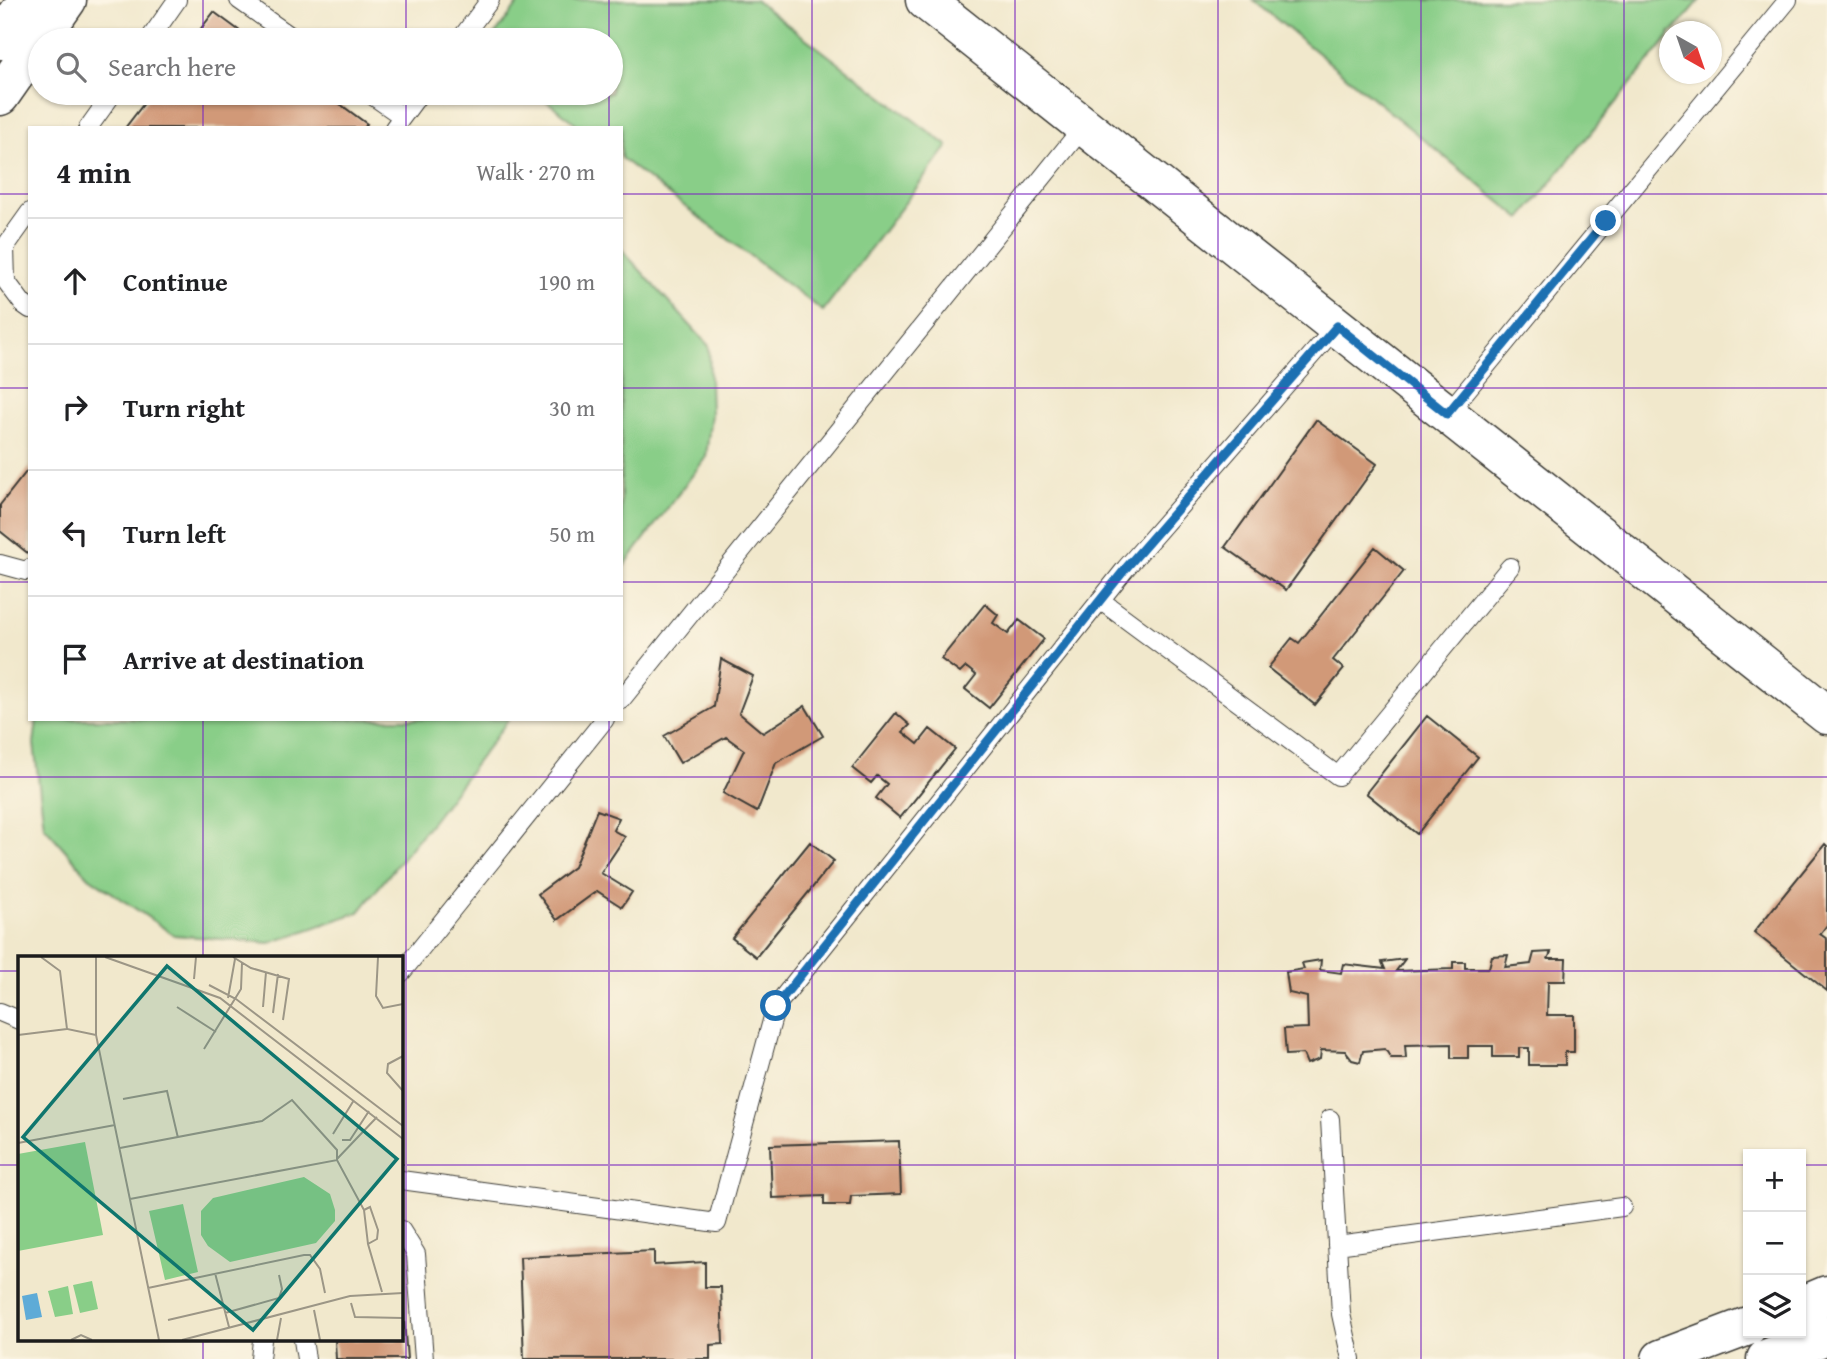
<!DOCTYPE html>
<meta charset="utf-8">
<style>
:root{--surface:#fff;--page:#f6f6f6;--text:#202124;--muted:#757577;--line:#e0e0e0}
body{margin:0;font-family:"Gentium Book Plus",serif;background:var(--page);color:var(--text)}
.controls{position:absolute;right:21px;bottom:21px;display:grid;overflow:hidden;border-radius:0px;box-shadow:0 2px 5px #0004}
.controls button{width:63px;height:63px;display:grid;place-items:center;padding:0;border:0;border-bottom:2px solid var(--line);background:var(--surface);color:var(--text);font:35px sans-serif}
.compass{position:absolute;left:1659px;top:21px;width:63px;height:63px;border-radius:50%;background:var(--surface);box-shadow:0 2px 5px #0004;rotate:140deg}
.stop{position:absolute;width:21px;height:21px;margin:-16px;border:5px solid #1f6fb2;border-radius:50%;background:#fff}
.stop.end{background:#1f6fb2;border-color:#fff;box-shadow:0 2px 7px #0008}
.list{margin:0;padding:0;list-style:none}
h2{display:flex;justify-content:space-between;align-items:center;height:91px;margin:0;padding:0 28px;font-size:30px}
h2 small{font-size:23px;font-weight:400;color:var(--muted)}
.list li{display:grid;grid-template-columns:46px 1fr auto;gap:21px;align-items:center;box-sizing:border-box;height:126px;padding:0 28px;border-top:2px solid var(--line)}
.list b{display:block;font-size:26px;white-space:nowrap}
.list em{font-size:23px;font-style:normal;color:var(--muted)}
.icon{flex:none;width:38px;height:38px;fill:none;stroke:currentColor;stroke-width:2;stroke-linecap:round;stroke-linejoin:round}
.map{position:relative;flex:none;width:1827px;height:1359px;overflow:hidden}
.search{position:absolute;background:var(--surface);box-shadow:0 2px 5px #0004;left:28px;top:28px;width:595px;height:77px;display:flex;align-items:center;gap:18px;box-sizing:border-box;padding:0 24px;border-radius:38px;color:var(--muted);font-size:26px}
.panel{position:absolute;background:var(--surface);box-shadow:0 2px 5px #0004;left:28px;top:126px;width:595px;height:595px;border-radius:0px}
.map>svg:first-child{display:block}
.green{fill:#89ce88;stroke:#527552;stroke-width:2}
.building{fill:#d19978}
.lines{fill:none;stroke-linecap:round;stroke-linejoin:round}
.service-casing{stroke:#3c3b36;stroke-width:20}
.tertiary-casing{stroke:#3c3b36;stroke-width:41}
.secondary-casing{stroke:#3c3b36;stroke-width:41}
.primary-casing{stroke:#3c3b36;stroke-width:41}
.service{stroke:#fff;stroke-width:18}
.tertiary{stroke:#fff;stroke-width:38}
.secondary{stroke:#fff;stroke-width:38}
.primary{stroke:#fff;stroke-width:38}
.route{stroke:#1f6fb2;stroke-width:9}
.grid{fill:none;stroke:#7b2cbf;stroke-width:2;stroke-opacity:0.55}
.inset-road{fill:none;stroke:#9c9686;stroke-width:2}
.view{fill:#0f766e;fill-opacity:0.15;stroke:#0f766e;stroke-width:3.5}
.inset-edge{fill:none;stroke:#1c1c1c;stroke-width:3.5}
</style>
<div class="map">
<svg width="1827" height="1359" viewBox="0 0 1827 1359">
<rect width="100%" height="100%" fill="#fcf5e5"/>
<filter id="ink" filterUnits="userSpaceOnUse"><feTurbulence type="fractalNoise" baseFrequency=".0143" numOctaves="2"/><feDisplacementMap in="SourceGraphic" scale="14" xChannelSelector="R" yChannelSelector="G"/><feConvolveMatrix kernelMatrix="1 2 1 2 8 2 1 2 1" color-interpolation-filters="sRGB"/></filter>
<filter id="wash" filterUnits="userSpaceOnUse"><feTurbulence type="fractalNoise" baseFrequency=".00686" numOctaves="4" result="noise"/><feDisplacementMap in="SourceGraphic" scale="28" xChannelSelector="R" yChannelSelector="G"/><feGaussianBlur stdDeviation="1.57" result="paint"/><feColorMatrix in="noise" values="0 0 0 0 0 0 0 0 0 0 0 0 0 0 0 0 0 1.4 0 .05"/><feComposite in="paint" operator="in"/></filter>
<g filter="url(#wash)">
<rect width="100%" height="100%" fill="#f1e8cc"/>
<path class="green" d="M 521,0 L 755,0 L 948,146 L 823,311 L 621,158 L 621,128 L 582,128 L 536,93 L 611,93 L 611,40 L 491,40 Z
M 1253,0 L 1700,0 L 1674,31 L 1670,32 L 1669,37 L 1521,219 Z
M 621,249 L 709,346 L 711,414 L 706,457 L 621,570 Z
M 37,719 L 509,719 L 434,819 L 359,912 L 270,943 L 174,935 L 89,877 L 44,826 L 34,744 Z"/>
<g id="blocks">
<path class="building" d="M 214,12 L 252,40 L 192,40 Z
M 152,93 L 325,93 L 367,124 L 364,128 L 125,128 Z
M 1316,420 L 1377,464 L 1286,590 L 1225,547 Z
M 30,467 L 30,555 L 0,531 L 0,505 Z
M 1375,547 L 1404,571 L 1333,660 L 1344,669 L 1315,705 L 1268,668 L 1292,638 L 1299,643 Z
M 985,604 L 998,615 L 993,623 L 1008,634 L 1019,620 L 1044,639 L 989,708 L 965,689 L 976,675 L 966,667 L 960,673 L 941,659 Z
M 721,659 L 753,676 L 739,713 L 763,733 L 805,706 L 823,736 L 776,763 L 757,812 L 723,793 L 744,750 L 726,737 L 680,763 L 664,736 L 714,707 Z
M 896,713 L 910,725 L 903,732 L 918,744 L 930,729 L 955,749 L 900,818 L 876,798 L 887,784 L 877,776 L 871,783 L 852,768 Z
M 1427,716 L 1478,757 L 1417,834 L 1366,793 Z
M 597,810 L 619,818 L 613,830 L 625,837 L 601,873 L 632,892 L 622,907 L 597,891 L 557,920 L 538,894 L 574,867 Z
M 810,842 L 834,861 L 756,957 L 732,938 Z
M 1825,844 L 1827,846 L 1827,925 L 1820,934 L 1827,939 L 1827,991 L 1754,932 Z
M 1551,952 L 1548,959 L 1566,959 L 1565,981 L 1548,981 L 1547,1015 L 1574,1015 L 1574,1052 L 1565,1052 L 1565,1065 L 1529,1065 L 1529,1048 L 1519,1048 L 1519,1057 L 1493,1057 L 1493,1046 L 1468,1046 L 1468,1058 L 1451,1058 L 1451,1044 L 1405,1045 L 1406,1058 L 1391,1058 L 1385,1049 L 1363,1051 L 1360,1062 L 1352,1060 L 1345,1051 L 1321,1050 L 1320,1059 L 1307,1064 L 1303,1054 L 1286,1055 L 1284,1029 L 1308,1028 L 1307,997 L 1289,993 L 1286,972 L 1304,969 L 1302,963 L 1321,960 L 1320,970 L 1341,973 L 1343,964 L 1385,969 L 1382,962 L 1405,959 L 1396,971 L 1453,969 L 1453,962 L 1465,962 L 1465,968 L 1489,968 L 1492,956 L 1508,955 L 1505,967 L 1531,964 L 1534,953 Z
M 899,1141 L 901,1194 L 851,1196 L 850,1205 L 824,1205 L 824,1196 L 772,1198 L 770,1145 Z
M 654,1251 L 654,1265 L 705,1262 L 705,1287 L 721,1287 L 723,1344 L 710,1345 L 710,1359 L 524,1359 L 520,1257 Z
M 401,1307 L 403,1307 L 407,1359 L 336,1359 L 335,1340 L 401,1340 Z"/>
</g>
</g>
<g filter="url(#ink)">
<use href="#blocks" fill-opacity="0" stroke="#3c3b36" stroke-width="2"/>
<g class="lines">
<g class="service-casing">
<path id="service" d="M 239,0 L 296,40
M 149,40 L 177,0
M 460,40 L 490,0
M 369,93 L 402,116
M 88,128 L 113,93
M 394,128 L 420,93
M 30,212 L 5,247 L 6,281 L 23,304 L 30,309
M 1447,414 L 1788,0
M 0,564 L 26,571 L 30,568
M 1100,600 L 1338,776 L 1510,567
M 621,700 L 1084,126
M 401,973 L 605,719
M 0,1012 L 19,1020
M 1330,1119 L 1341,1314 L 1351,1359
M 401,1180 L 717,1223 L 776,1006 L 1126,568 L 1337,326
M 401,1230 L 416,1254 L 424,1359
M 1337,1245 L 1622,1207
M 303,1340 L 306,1359
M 260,1359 L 262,1340"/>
</g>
<g class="tertiary-casing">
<path id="tertiary" d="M 925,0 L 1827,715"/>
</g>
<g class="secondary-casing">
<path id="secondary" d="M 0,40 L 28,0
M 0,96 L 67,0"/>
</g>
<g class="primary-casing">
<path id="primary" d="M 1801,1306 L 1827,1295
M 1661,1359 L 1748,1326
M 1766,1359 L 1827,1335"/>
</g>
<use href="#service" class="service"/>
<use href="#tertiary" class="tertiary"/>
<use href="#secondary" class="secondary"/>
<use href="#primary" class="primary"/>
</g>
</g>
<g class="lines" filter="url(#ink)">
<path class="route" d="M 776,1006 L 1126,568 L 1337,326 L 1447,414 L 1606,221"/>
</g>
<path class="grid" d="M 203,0 L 203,40M 406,0 L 406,40M 609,0 L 609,40M 812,0 L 812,1359M 1015,0 L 1015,1359M 1218,0 L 1218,1359M 1421,0 L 1421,1359M 1624,0 L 1624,1359M 203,93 L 203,128M 406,93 L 406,128M 609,93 L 609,128M 0,194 L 30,194M 621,194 L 1827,194M 0,388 L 30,388M 621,388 L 1827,388M 0,582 L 30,582M 621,582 L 1827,582M 203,719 L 203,958M 406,719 L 406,1359M 609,719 L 609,1359M 0,777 L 1827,777M 0,971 L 19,971M 401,971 L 1827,971M 0,1165 L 19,1165M 401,1165 L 1748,1165M 1801,1165 L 1827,1165M 203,1340 L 203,1359"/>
<g transform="translate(18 956)">
<rect width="385" height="385" fill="#f1e8cc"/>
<path d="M 67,186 L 85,279 L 0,295 L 0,198 ZM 286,221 L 312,238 L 317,254 L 317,265 L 298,287 L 212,306 L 190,290 L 183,279 L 183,255 L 195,242 ZM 165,248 L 180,316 L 147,324 L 131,255 ZM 74,325 L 80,353 L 62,357 L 55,329 ZM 50,330 L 55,358 L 37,361 L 30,335 Z" fill="#89ce88"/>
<path d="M 19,337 L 24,361 L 8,364 L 4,340 Z" fill="#5eabd7"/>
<path class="inset-road" d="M 23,1 L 42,15 L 49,73 L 78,79M 78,1 L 78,79 L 141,384M 87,1 L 202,42 L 385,183M 215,1 L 233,12 L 271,23 L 265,64M 360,1 L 358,40 L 365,52 L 385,48M 176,23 L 178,1M 191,29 L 218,43 L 385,170M 210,42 L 217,3M 159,51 L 198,76M 245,51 L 248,16M 255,57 L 260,18M 0,79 L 49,73M 186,93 L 223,33 L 224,7M 385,100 L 370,108 L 369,117 L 385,135M 105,143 L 149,135 L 160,182M 315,178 L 336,144M 324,184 L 332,184 L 351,155M 0,187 L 97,169M 102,192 L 244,165 L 274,144 L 319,194 L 319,204M 319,203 L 359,161M 112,243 L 319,204 L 346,254 L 350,288M 346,254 L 352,251 L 360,274 L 359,283 L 350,288 L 364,336M 197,317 L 211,371M 130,332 L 286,299 L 292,299 L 302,313 L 307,337M 333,347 L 337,361 L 385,362M 296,354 L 302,384M 207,357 L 261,342 L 264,333 L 261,319M 150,364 L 206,351M 53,384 L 63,379 L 74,384M 164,384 L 332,340 L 385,337M 259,384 L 263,362"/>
<path class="view" d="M 149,10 L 379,203 L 235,374 L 5,181 Z"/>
<rect width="385" height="385" class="inset-edge"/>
</g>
</svg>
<div class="controls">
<button>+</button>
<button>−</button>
<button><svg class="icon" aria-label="layers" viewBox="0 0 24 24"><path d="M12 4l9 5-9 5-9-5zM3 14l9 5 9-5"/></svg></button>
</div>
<svg class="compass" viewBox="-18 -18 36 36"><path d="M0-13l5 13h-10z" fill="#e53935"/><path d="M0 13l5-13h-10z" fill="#757577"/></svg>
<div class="stop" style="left:776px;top:1006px"></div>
<div class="stop end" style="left:1606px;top:221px"></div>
<div class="search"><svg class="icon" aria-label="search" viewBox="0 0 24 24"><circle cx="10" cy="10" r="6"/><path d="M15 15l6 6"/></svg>Search here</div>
<section class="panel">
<h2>4 min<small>Walk · 270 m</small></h2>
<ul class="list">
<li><svg class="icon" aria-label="ahead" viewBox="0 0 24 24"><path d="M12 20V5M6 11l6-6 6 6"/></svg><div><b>Continue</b></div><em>190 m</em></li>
<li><svg class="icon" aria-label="right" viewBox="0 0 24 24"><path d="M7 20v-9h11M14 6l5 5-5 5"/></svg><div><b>Turn right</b></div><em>30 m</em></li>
<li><svg class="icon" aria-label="left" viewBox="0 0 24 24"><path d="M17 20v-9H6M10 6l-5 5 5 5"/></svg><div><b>Turn left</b></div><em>50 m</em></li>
<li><svg class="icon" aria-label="arrive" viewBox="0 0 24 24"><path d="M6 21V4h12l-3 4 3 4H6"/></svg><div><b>Arrive at destination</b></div></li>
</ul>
</section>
</div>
